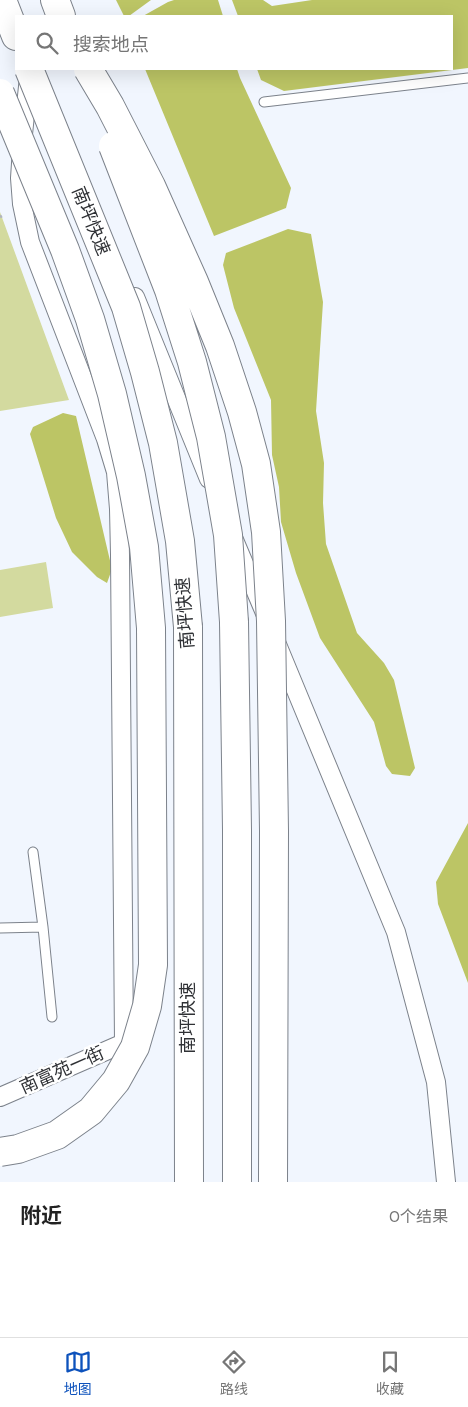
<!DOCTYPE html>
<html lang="zh">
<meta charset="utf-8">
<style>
:root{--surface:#fff;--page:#f2f2f2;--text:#222;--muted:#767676;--line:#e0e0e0;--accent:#0d52bc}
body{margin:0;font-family:"DM Sans","Noto Sans SC",sans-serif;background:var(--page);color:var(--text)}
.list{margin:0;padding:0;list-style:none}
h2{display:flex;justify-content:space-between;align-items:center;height:65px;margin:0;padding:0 20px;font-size:21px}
h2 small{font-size:16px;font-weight:400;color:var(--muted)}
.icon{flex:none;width:28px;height:28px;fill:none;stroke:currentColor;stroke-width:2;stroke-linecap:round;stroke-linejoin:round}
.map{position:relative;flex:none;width:468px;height:1182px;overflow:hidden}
.search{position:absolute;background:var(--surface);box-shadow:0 5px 20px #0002;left:15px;right:15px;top:15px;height:55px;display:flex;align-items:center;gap:12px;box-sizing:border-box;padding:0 18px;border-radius:0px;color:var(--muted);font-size:19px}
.sheet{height:155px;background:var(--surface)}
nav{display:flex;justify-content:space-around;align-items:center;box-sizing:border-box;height:70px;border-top:1px solid var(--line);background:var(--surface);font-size:14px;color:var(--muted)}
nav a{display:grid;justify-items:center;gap:2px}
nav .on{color:var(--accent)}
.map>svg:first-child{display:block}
.green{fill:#d3da9f}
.forest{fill:#bcc565}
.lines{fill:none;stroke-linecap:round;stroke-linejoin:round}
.lane-casing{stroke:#7c828b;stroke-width:11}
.street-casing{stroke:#7c828b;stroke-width:20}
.highway-casing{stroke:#7c828b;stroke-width:30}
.path{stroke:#b2b6bd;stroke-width:3;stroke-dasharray:2.5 4;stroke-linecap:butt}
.lane{stroke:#fff;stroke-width:9}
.street{stroke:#fff;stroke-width:18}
.highway{stroke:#fff;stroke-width:28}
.highway-bridge-casing{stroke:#7c828b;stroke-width:30;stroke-linecap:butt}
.highway-bridge{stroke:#fff;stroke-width:28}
.labels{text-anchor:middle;stroke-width:5;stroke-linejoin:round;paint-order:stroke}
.street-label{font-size:18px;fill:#2f3135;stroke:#fff}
</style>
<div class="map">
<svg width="468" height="1182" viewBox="0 0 468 1182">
<rect width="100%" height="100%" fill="#f1f6fe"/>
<path class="green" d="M 0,212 L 69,400 L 0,411 Z
M 46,562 L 53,608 L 0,617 L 0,570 Z"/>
<path class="forest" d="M 116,0 L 151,0 L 129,16 L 124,16 Z
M 174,0 L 218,0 L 223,16 L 143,16 L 168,2 Z
M 232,0 L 263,0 L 272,6 L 312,0 L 468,0 L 468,68 L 284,91 L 261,80 L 257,69 L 452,69 L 452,16 L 238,16 Z
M 145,69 L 237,69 L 240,78 L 291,188 L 286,208 L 214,236 Z
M 288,229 L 311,234 L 323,302 L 316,411 L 324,463 L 323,503 L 326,544 L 357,633 L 384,663 L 394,680 L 415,768 L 410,776 L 392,774 L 386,766 L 374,722 L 320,638 L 296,573 L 281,522 L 279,487 L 272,455 L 271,400 L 234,308 L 223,265 L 226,253 Z
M 63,413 L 76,416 L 112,569 L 107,583 L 97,577 L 72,552 L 56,518 L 30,434 L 33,427 Z
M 468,823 L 468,983 L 438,904 L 436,882 Z"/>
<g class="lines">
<g class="lane-casing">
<path id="lane" d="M 264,102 L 468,78
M 33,852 L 43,927
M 0,928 L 43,927 L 52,1017"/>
</g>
<g class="street-casing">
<path id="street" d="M 135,297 L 209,479
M 234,540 L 265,613
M 276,642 L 396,932 L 436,1082 L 446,1182
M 0,1097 L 124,1043 L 120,555 L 119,509 L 116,472 L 106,439 L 30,242 L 22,204 L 20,178 L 23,134 L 29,77"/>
</g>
<g class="highway-casing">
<path id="highway" d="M 2,0 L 16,36
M 55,0 L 61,16
M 234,622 L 237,830 L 237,1182
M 188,627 L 189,1182"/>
</g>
<path class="path" d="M 0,217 L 2,216"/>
<use href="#lane" class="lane"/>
<use href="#street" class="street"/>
<use href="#highway" class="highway"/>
<g class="highway-bridge-casing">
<path id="highway-bridge" d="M 29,69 L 126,307 L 145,372 L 163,443 L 180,541 L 188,627
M 88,69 L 110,106 L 151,186 L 194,282 L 220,346 L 242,412 L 256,464 L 266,532 L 271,621 L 274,831 L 273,1182
M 0,93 L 65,250 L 90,319 L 112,394 L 131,476 L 144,547 L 151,628 L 153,965 L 147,1006 L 135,1047 L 116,1081 L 91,1111 L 57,1135 L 18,1149 L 0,1152
M 113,146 L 169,290 L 192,362 L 211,437 L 228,535 L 234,622"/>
</g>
<use href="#highway-bridge" class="highway-bridge"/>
</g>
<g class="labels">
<g class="street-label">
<text transform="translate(91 221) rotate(68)" y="6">南坪快速</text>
<text transform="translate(185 613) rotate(-94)" y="6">南坪快速</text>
<text transform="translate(188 1018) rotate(-90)" y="6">南坪快速</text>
<text transform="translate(62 1070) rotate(-24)" y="6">南富苑一街</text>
</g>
</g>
</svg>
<div class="search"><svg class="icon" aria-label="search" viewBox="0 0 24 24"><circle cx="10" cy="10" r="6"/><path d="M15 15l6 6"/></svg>搜索地点</div>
</div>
<section class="sheet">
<h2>附近<small>0个结果</small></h2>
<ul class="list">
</ul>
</section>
<nav>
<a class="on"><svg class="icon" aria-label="map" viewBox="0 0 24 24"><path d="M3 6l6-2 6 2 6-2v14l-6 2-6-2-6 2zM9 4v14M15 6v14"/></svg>地图</a>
<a><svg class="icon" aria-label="directions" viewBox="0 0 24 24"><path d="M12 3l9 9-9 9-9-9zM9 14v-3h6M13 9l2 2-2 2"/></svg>路线</a>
<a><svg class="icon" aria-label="saved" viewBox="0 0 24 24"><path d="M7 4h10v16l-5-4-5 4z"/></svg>收藏</a>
</nav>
